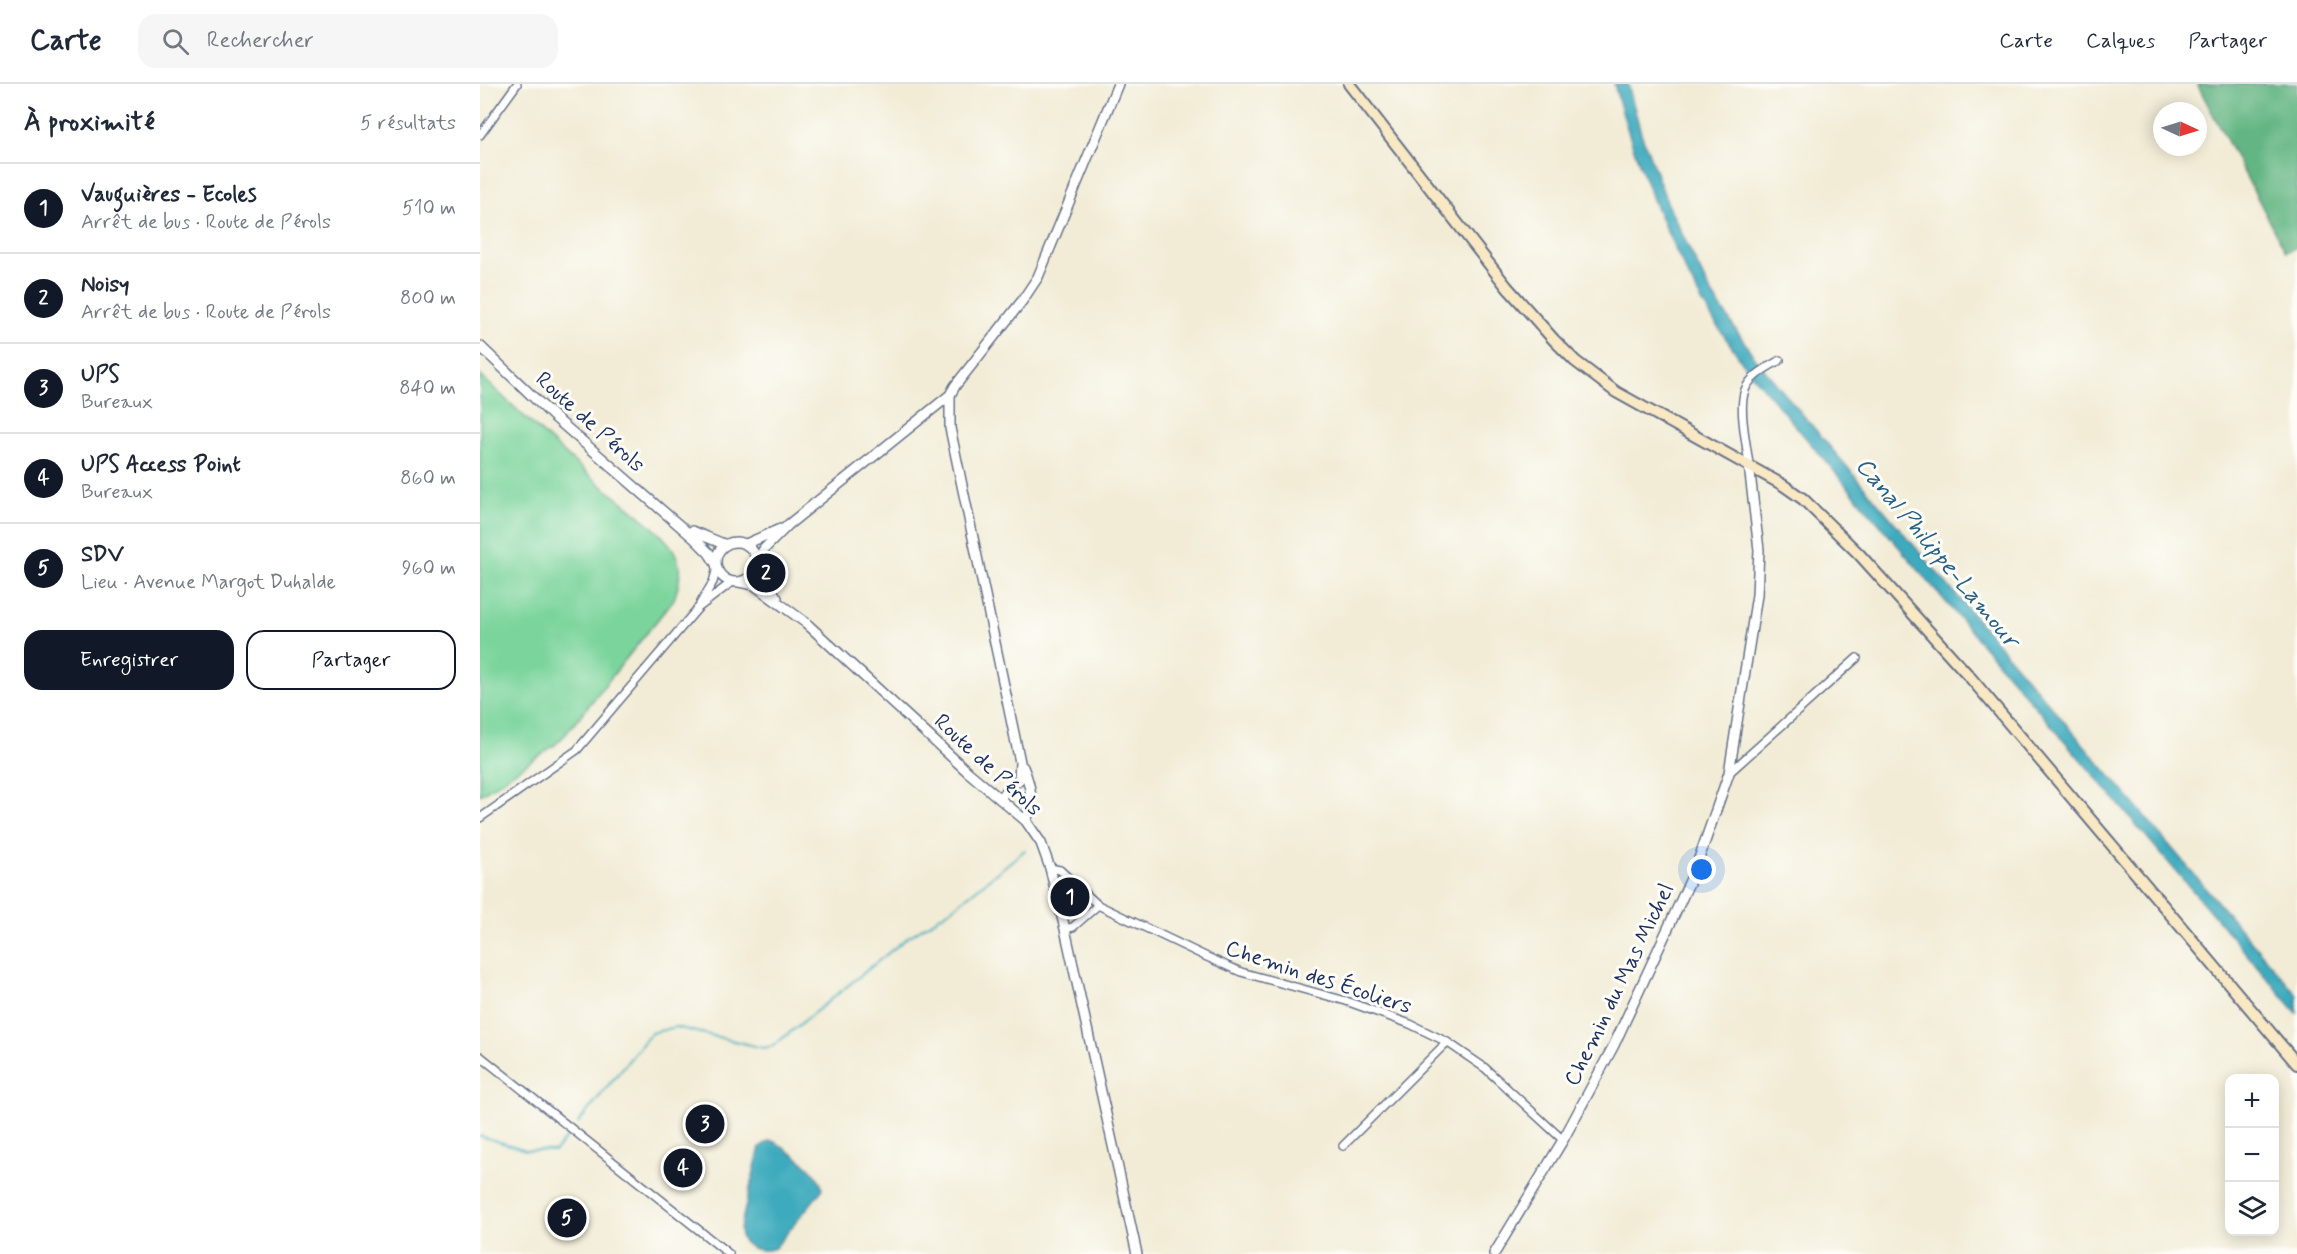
<!DOCTYPE html>
<html lang="fr">
<meta charset="utf-8">
<style>
:root{--surface:#fff;--page:#f6f6f7;--text:#1f2937;--muted:#747a83;--line:#e0e1e3;--accent:#111827}
body{margin:0;font-family:Mynerve,sans-serif;background:var(--page);color:var(--text)}
.controls{position:absolute;right:18px;bottom:18px;display:grid;overflow:hidden;border-radius:12px;box-shadow:0 3px 15px #0003}
.controls button{width:54px;height:54px;display:grid;place-items:center;padding:0;border:0;border-bottom:2px solid var(--line);background:var(--surface);color:var(--text);font:30px sans-serif}
.compass{position:absolute;left:1673px;top:18px;width:54px;height:54px;border-radius:50%;background:var(--surface);box-shadow:0 3px 15px #0003;rotate:94deg}
.you{position:absolute;left:1222px;top:786px;width:21px;height:21px;margin:-15px;border:4px solid #fff;border-radius:50%;background:#1a73e8;box-shadow:0 0 0 9px #1a73e833}
.badge{display:grid;place-items:center;width:39px;height:39px;border-radius:50%;background:var(--accent);color:#fff;font-size:20px;font-weight:700}
.pin{position:absolute;translate:-50% -50%;border:3px solid #fff;box-shadow:0 2px 6px #0006}
.list{margin:0;padding:0;list-style:none}
h2{display:flex;justify-content:space-between;align-items:center;height:78px;margin:0;padding:0 24px;font-size:26px}
h2 small{font-size:20px;font-weight:400;color:var(--muted)}
.list li{display:grid;grid-template-columns:39px 1fr auto;gap:18px;align-items:center;box-sizing:border-box;height:90px;padding:0 24px;border-top:2px solid var(--line)}
.list b{display:block;font-size:22px;white-space:nowrap}
.list p{margin:0;font-size:20px;white-space:nowrap;color:var(--muted)}
.list em{font-size:20px;font-style:normal;color:var(--muted)}
.actions{display:flex;gap:12px;padding:18px 24px}
.actions a{flex:1;padding:14px 0;border:2px solid var(--accent);border-radius:18px;text-align:center;font-size:21px;color:var(--accent)}
.actions .main{background:var(--accent);color:#fff}
.icon{flex:none;width:33px;height:33px;fill:none;stroke:currentColor;stroke-width:2;stroke-linecap:round;stroke-linejoin:round}
.map{position:relative;flex:none;width:1817px;height:1170px;overflow:hidden}
header{display:flex;align-items:center;gap:36px;box-sizing:border-box;height:84px;padding:0 30px;background:var(--surface);border-bottom:2px solid var(--line)}
header strong{font-size:28px}
nav{display:flex;gap:33px;margin-inline-start:auto;font-size:21px}
.search{width:420px;height:54px;background:var(--page);display:flex;align-items:center;gap:15px;box-sizing:border-box;padding:0 21px;border-radius:18px;color:var(--muted);font-size:22px}
main{display:flex}
aside{flex:1;background:var(--surface)}
.map>svg:first-child{display:block}
.green{fill:#7ad49b;stroke:#4a827c;stroke-width:1.5}
.forest{fill:#63b683;stroke:#3f7270;stroke-width:1.5}
.water{fill:#3eabbd;stroke:#2c6d8e;stroke-width:1.5}
.lines{fill:none;stroke-linecap:round;stroke-linejoin:round}
.stream{stroke:#3eabbd;stroke-width:2}
.minor-casing{stroke:#667188;stroke-width:10}
.tertiary-casing{stroke:#667188;stroke-width:12}
.secondary-casing{stroke:#667188;stroke-width:14}
.minor{stroke:#fff;stroke-width:7}
.tertiary{stroke:#fff;stroke-width:9}
.secondary{stroke:#f8e8c3;stroke-width:10}
.labels{text-anchor:middle;stroke-width:6;stroke-linejoin:round;paint-order:stroke}
.street-label{font-size:22px;fill:#1b2f5e;stroke:#fdfcf7}
.water-label{font-size:24px;font-style:italic;fill:#296184;stroke:#fdfcf7}
</style>
<header>
<strong>Carte</strong>
<div class="search"><svg class="icon" aria-label="search" viewBox="0 0 24 24"><circle cx="10" cy="10" r="6"/><path d="M15 15l6 6"/></svg>Rechercher</div>
<nav><a>Carte</a><a>Calques</a><a>Partager</a></nav>
</header>
<main>
<aside>
<h2>À proximité<small>5 résultats</small></h2>
<ul class="list">
<li><span class="badge">1</span><div><b>Vauguières - Ecoles</b><p>Arrêt de bus · Route de Pérols</p></div><em>510 m</em></li>
<li><span class="badge">2</span><div><b>Noisy</b><p>Arrêt de bus · Route de Pérols</p></div><em>800 m</em></li>
<li><span class="badge">3</span><div><b>UPS</b><p>Bureaux</p></div><em>840 m</em></li>
<li><span class="badge">4</span><div><b>UPS Access Point</b><p>Bureaux</p></div><em>860 m</em></li>
<li><span class="badge">5</span><div><b>SDV</b><p>Lieu · Avenue Margot Duhalde</p></div><em>960 m</em></li>
</ul>
<div class="actions"><a class="main">Enregistrer</a><a>Partager</a></div>
</aside>
<div class="map">
<svg width="1817" height="1170" viewBox="0 0 1817 1170">
<rect width="100%" height="100%" fill="#fdfcf7"/>
<filter id="ink" filterUnits="userSpaceOnUse"><feTurbulence type="fractalNoise" baseFrequency=".0167" numOctaves="2"/><feDisplacementMap in="SourceGraphic" scale="12" xChannelSelector="R" yChannelSelector="G"/><feConvolveMatrix kernelMatrix="1 2 1 2 8 2 1 2 1" color-interpolation-filters="sRGB"/></filter>
<filter id="wash" filterUnits="userSpaceOnUse"><feTurbulence type="fractalNoise" baseFrequency=".008" numOctaves="4" result="noise"/><feDisplacementMap in="SourceGraphic" scale="24" xChannelSelector="R" yChannelSelector="G"/><feGaussianBlur stdDeviation="1.35" result="paint"/><feColorMatrix in="noise" values="0 0 0 0 0 0 0 0 0 0 0 0 0 0 0 0 0 1.4 0 .05"/><feComposite in="paint" operator="in"/></filter>
<g filter="url(#wash)">
<rect width="100%" height="100%" fill="#f2ecd6"/>
<path class="green" d="M 0,291 C 38,327 76,363 116,397 C 135,413 183,447 194,467 C 203,483 200,499 194,515 L 85,651 L 75,661 L 0,711 Z"/>
<path class="forest" d="M 1717,0 L 1817,0 L 1817,163 L 1806,168 Z"/>
<path class="water" d="M 1134,0 L 1148,0 L 1161,49 L 1189,123 L 1230,207 L 1277,277 L 1817,911 L 1817,929 L 1266,284 C 1251,260 1232,237 1219,212 C 1182,144 1154,74 1134,0 Z
M 289,1057 L 296,1058 C 310,1069 342,1087 342,1106 L 295,1164 C 280,1170 260,1163 260,1145 L 280,1063 Z"/>
<g class="lines">
<path class="stream" d="M 98,1039 L 171,949 L 196,943 L 283,964 L 293,962 L 427,854 L 473,824 L 545,766
M 0,1052 L 46,1066 L 75,1067 L 88,1052"/>
</g>
</g>
<g filter="url(#ink)">
<g class="lines">
<g class="minor-casing">
<path id="minor" d="M 0,51 L 37,0
M 1269,381 C 1267,361 1258,325 1265,306 C 1270,292 1288,283 1300,276
M 220,520 L 233,498 L 237,484
M 1249,689 L 1377,574
M 0,734 L 97,666 L 218,524 L 252,498
M 570,784 L 580,786 L 618,821 L 727,873 L 761,888 L 866,917 L 930,940 L 967,958 L 1005,984 L 1083,1056
M 585,845 L 593,843 L 618,821
M 0,972 L 249,1170
M 863,1062 L 967,958"/>
</g>
<g class="tertiary-casing">
<path id="tertiary" d="M 0,262 L 72,331 L 215,455 L 229,469 L 236,480
M 212,447 L 246,461
M236 478a20 20 0 1 1 40 0a20 20 0 1 1-40 0Z
M 266,460 L 300,445
M 276,478 L 284,465 L 308,441 L 470,311
M 276,482 L 297,514
M 259,498 L 274,501 L 326,539 L 488,688 L 546,737 L 561,759 L 570,784 L 585,845 L 657,1170
M 543,683 C 551,702 554,717 546,737
M 519,714 L 539,696 L 540,678 L 470,344 L 470,311 L 475,302 L 542,217 L 558,193 L 638,0
M 1014,1170 L 1083,1056 L 1134,961 L 1215,786 L 1249,689 L 1277,511 L 1279,466 L 1269,381"/>
</g>
<g class="secondary-casing">
<path id="secondary" d="M 869,0 L 1027,203 L 1074,256 L 1095,277 L 1136,308 L 1303,401 L 1323,415 L 1379,470 L 1489,592 L 1817,980"/>
</g>
<use href="#minor" class="minor"/>
<use href="#tertiary" class="tertiary"/>
<use href="#secondary" class="secondary"/>
</g>
</g>
<g class="labels">
<g class="street-label">
<text transform="translate(111 337) rotate(42)" y="8">Route de Pérols</text>
<text transform="translate(509 680) rotate(43)" y="8">Route de Pérols</text>
<text transform="translate(839 892) rotate(18)" y="8">Chemin des Écoliers</text>
<text transform="translate(1138 900) rotate(-64)" y="8">Chemin du Mas Michel</text>
</g>
<g class="water-label">
<text transform="translate(1458 468) rotate(50)" y="8">Canal Philippe-Lamour</text>
</g>
</g>
</svg>
<div class="controls">
<button>+</button>
<button>−</button>
<button><svg class="icon" aria-label="layers" viewBox="0 0 24 24"><path d="M12 4l9 5-9 5-9-5zM3 14l9 5 9-5"/></svg></button>
</div>
<svg class="compass" viewBox="-18 -18 36 36"><path d="M0-13l5 13h-10z" fill="#e53935"/><path d="M0 13l5-13h-10z" fill="#747a83"/></svg>
<div class="you"></div>
<div class="pin badge" style="left:590px;top:813px">1</div>
<div class="pin badge" style="left:286px;top:489px">2</div>
<div class="pin badge" style="left:225px;top:1040px">3</div>
<div class="pin badge" style="left:203px;top:1084px">4</div>
<div class="pin badge" style="left:87px;top:1134px">5</div>
</div>
</main>
